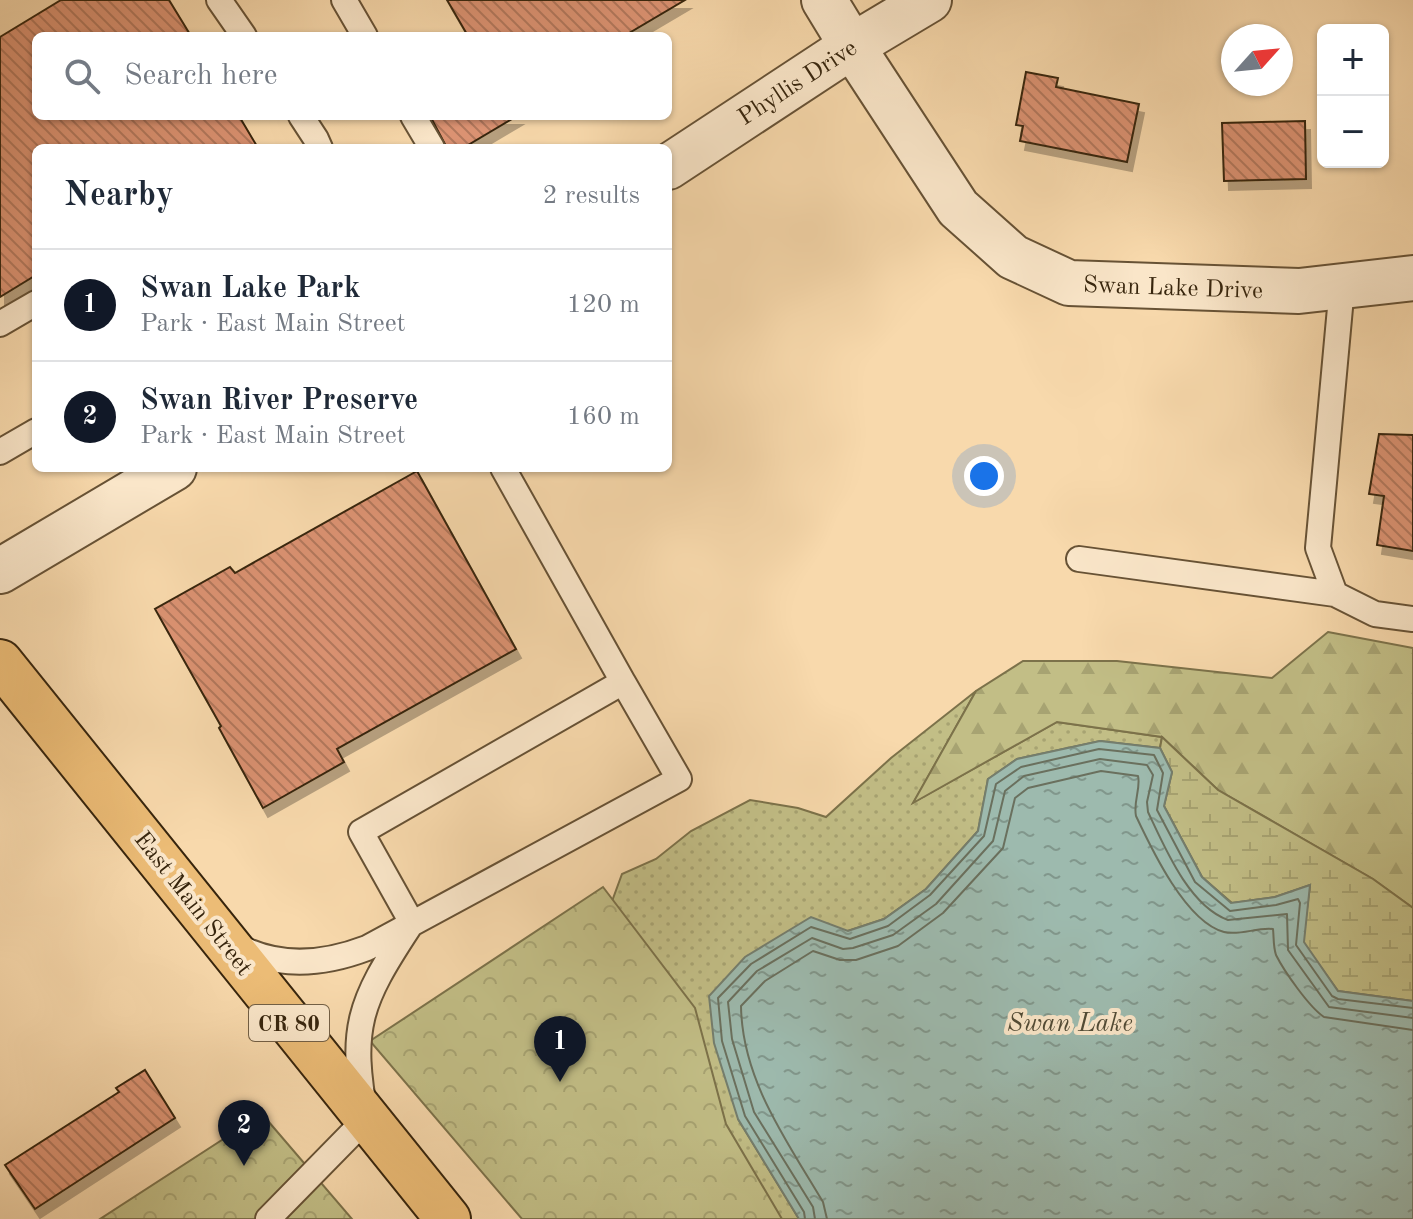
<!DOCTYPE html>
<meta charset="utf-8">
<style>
:root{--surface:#fff;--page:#f2f2f3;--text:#1f2937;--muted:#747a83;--line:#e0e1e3;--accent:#111827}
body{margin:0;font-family:"Old Standard TT",serif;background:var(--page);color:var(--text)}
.controls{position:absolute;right:24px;top:24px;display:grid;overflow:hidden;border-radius:12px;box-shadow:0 2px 6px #0004}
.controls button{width:72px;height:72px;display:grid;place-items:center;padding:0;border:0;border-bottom:2px solid var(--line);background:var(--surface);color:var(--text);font:40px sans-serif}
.compass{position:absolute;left:1221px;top:24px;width:72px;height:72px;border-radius:50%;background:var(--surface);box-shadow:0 2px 6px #0004;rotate:63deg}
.you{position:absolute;left:984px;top:476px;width:28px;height:28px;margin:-20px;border:6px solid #fff;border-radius:50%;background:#1a73e8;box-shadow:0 0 0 12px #1a73e833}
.badge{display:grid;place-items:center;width:52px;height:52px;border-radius:50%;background:var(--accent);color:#fff;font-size:26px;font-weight:700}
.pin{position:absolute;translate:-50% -66px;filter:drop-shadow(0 2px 4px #0008)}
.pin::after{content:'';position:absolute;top:42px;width:28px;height:24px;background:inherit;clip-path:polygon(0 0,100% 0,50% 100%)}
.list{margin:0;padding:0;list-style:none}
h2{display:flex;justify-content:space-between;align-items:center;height:104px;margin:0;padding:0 32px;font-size:34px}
h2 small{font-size:26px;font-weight:400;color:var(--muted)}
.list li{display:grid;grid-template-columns:52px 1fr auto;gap:24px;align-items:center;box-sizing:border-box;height:112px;padding:0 32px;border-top:2px solid var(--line)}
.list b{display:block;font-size:30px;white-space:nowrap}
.list p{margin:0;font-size:26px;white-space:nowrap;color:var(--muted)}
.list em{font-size:26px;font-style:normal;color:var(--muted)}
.icon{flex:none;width:44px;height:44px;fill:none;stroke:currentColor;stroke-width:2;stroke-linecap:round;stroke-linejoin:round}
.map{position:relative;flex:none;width:1413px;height:1219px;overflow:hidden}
.search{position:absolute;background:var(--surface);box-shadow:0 2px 6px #0004;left:32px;top:32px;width:640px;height:88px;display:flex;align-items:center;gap:20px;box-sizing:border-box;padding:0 28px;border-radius:12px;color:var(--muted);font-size:30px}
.panel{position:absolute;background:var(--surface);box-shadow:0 2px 6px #0004;left:32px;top:144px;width:640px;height:328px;border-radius:12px}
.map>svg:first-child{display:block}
.grass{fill:url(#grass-dots);stroke:#7c724a;stroke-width:2}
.forest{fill:url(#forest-firs);stroke:#7c724a;stroke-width:2}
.wetland{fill:url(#wetland-marsh);stroke:#7c724a;stroke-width:2}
.park{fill:url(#park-crowns);stroke:#7c724a;stroke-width:2}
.water{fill:url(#water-ripples);stroke:#747e6e;stroke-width:2}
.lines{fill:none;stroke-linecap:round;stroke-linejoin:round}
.shore{stroke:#6a705e;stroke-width:2}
.building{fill:url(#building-back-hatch);stroke:#37250d;stroke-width:2;filter:url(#shadow)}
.service-casing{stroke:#675235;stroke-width:28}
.minor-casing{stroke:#675235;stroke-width:48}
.primary-casing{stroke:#37250d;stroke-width:48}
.service{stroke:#fae6c9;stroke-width:24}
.minor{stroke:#fae6c9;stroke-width:44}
.primary{stroke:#ecbc76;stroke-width:44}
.labels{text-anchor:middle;stroke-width:8;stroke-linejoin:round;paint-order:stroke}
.shield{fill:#fae6c9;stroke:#725f45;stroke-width:2}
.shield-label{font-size:22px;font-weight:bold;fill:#37250d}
.street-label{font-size:24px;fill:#37250d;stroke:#fae6c9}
.water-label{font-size:26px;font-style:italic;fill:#504a35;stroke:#fae6c9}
</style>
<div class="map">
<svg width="1413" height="1219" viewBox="0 0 1413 1219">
<defs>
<pattern id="grass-dots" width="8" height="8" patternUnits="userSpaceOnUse" patternTransform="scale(2)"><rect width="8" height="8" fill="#c2be86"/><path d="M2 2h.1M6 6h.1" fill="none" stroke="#a7a372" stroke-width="1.8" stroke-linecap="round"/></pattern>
<pattern id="forest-firs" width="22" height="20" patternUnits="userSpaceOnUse" patternTransform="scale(2)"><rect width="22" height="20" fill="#c2be86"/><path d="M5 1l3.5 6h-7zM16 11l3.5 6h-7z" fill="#a7a372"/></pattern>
<pattern id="wetland-marsh" width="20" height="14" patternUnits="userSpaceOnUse" patternTransform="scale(2)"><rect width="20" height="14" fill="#c2be86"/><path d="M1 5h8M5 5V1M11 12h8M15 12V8" fill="none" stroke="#a7a372"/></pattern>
<pattern id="park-crowns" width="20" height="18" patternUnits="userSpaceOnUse" patternTransform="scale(2)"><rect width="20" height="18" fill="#c2be86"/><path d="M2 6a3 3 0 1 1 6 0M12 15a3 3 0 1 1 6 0" fill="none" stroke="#a7a372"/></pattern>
<pattern id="water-ripples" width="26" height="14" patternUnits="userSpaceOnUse" patternTransform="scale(2)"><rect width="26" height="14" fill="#9dbaae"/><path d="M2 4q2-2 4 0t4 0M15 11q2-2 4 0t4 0" fill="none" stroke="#81978c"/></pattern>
<pattern id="building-back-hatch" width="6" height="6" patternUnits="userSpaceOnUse" patternTransform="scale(2)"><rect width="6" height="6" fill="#db9272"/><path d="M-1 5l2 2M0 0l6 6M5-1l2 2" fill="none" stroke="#b2775c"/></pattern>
<filter id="shadow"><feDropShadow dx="5" dy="9" stdDeviation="0" flood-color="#0004"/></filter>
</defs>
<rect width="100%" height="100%" fill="#f8d9ac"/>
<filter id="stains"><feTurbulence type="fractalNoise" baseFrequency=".0025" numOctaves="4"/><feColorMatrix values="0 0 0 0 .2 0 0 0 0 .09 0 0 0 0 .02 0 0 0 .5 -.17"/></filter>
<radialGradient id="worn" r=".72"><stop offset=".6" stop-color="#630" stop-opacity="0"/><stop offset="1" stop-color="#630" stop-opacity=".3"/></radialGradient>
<path class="grass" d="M 976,691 L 914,802 L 1057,722 L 1162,737 L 1160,748 L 1100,741 L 1017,759 L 988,779 L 978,831 L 926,889 L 884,919 L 847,931 L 738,1119 L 799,1219 L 743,1219 L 607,915 L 622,874 L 656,859 L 691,831 L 750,800 L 798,808 L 826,817 L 891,758 Z"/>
<path class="forest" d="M 1328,632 L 1413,648 L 1413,908 L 1373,879 L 1218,790 L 1162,737 L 1057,722 L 913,803 L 976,691 L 1023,661 L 1117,661 L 1272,678 Z"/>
<path class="wetland" d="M 1162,737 L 1218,790 L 1373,879 L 1413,908 L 1413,1001 L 1338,991 L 1303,942 L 1310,885 L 1275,897 L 1232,903 L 1202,877 L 1164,806 L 1172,772 L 1160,748 Z"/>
<path class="park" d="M 603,887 L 695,1008 L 726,1124 L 782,1219 L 522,1219 L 370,1041 Z
M 262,1114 L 352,1219 L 100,1219 Z"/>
<path class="water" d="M 1100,741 L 1160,748 L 1172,772 L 1164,806 L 1202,877 L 1231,903 L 1275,897 L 1310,885 L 1304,942 L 1338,991 L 1413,1001 L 1413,1219 L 799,1219 L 738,1119 L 714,1043 L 709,996 L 745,957 L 811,917 L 848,931 L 884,919 L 926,889 L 978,831 L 988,779 L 1017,759 Z"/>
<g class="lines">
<path class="shore" d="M 805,1219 L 804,1212 L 745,1116 L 722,1041 L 718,998 L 751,964 L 811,927 L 850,939 L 888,926 L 930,895 L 984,836 L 996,784 L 1021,767 L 1099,749 L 1154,755 L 1163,773 L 1157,810 L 1195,882 L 1230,911 L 1276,905 L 1298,899 L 1300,903 L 1296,945 L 1332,996 L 1338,999 L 1413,1008
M 815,1219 L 813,1207 L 754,1112 L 732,1039 L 728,1002 L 757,971 L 812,938 L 843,949 L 853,948 L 893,935 L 936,904 L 993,841 L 1005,791 L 1024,776 L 1100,759 L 1147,765 L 1153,775 L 1147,802 L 1148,812 C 1165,848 1189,906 1228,920 L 1287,914 L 1288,950 L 1329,1007 L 1413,1018
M 827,1219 L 823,1202 C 787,1141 742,1080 741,1006 L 765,981 L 813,951 L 840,960 L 856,960 L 898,946 L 943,913 L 1003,848 L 1015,798 L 1028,788 L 1101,771 L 1138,776 C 1141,788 1133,802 1136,816 C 1152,850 1186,922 1224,932 C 1240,936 1257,927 1273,929 C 1274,937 1273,946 1276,955 C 1284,971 1309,1007 1324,1017 L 1413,1030"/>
</g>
<path class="building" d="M 61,0 L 169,0 L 191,36 L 36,36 L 36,116 L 239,116 L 258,148 L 36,148 L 36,275 L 0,297 L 0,37 Z
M 447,0 L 685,0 L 624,36 L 468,36 Z
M 1026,72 L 1058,78 L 1056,87 L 1139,104 L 1127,162 L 1020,141 L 1023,126 L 1016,125 Z
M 430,116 L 517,116 L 463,148 L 447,148 Z
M 1305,121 L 1306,179 L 1224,181 L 1222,123 Z
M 1379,434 L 1413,435 L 1413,551 L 1377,545 L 1384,496 L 1369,494 Z
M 417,471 L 516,649 L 337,749 L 344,762 L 263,808 L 219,728 L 221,726 L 155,609 L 230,567 L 235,573 Z
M 145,1070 L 175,1118 L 35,1209 L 5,1165 L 119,1092 L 116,1088 Z"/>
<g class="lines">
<g class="service-casing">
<path id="service" d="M 219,0 L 244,36
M 344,0 L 365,36
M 301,116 L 316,139 L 320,148
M 413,116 L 432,148
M 1342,286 L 1318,548 L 1335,594 L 1375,614 L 1413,619
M 0,324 L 36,303
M 0,452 L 36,431
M 1079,559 L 1335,594
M 412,923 L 361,832 L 623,682 L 503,468
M 239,947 C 281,969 325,964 367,948 L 679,779 L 623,682
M 268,1219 L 366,1119 C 349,1028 359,1003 409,927"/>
</g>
<g class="minor-casing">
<path id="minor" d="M 824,0 L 852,46 L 958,208 L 1013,257 L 1069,283 L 1299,291 L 1413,278
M 668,167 L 852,46 L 929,0
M 0,571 L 174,468"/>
</g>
<g class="primary-casing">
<path id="primary" d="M 0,662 L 448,1219"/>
</g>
<use href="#service" class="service"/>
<use href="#minor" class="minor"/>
<use href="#primary" class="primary"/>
</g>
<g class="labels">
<rect class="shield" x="249" y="1005" width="80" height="36" rx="6"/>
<g class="shield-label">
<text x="289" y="1031">CR 80</text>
</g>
<g class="street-label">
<text transform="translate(797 82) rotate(-33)" y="8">Phyllis Drive</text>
<text transform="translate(1173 287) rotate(2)" y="8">Swan Lake Drive</text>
<text transform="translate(194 903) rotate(52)" y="8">East Main Street</text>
</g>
<g class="water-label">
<text x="1070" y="1031">Swan Lake</text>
</g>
</g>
<rect width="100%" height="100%" filter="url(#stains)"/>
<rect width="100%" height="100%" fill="url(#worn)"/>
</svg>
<div class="controls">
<button>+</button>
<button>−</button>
</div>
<svg class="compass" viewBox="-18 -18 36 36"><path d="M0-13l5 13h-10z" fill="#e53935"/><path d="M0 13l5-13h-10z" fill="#747a83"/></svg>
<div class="you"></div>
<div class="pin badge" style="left:560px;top:1082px">1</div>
<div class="pin badge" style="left:244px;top:1166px">2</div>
<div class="search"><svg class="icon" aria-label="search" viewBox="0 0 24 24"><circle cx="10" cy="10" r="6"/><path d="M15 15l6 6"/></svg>Search here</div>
<section class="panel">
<h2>Nearby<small>2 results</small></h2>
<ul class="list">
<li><span class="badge">1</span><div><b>Swan Lake Park</b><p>Park · East Main Street</p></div><em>120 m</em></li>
<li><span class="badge">2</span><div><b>Swan River Preserve</b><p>Park · East Main Street</p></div><em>160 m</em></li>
</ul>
</section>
</div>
